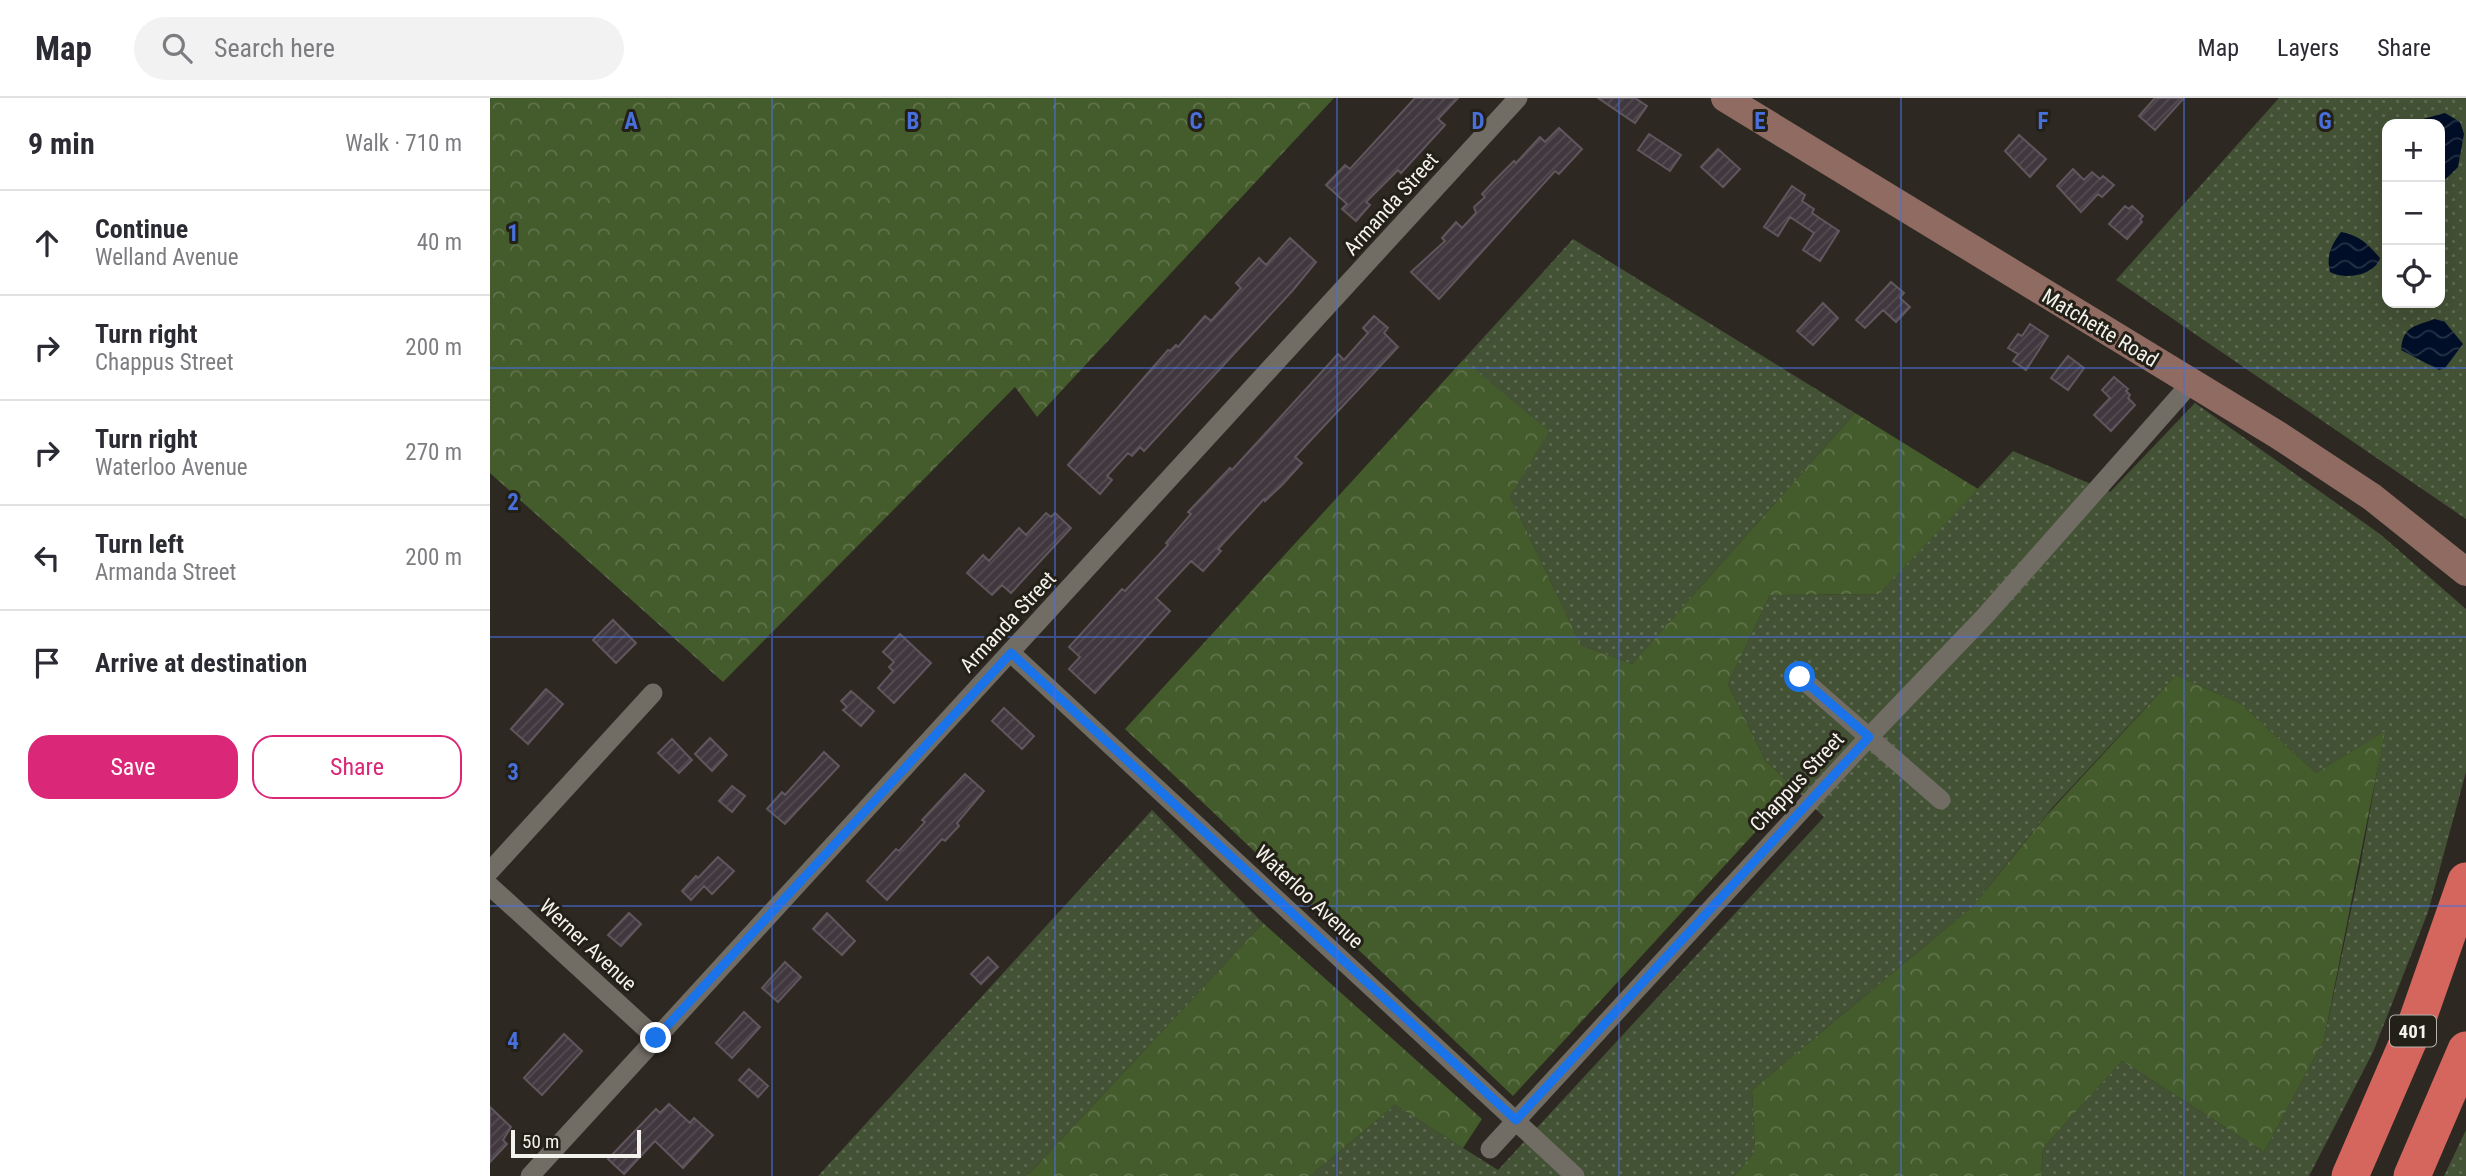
<!DOCTYPE html>
<meta charset="utf-8">
<style>
:root{--surface:#fff;--page:#f2f2f3;--text:#2b2b33;--muted:#7c7c81;--line:#e1e1e2;--accent:#db2777}
body{margin:0;font-family:"Roboto Condensed",sans-serif;background:var(--page);color:var(--text)}
.controls{position:absolute;right:21px;top:21px;display:grid;overflow:hidden;border-radius:14px;box-shadow:0 7px 28px #0002}
.controls button{width:63px;height:63px;display:grid;place-items:center;padding:0;border:0;border-bottom:2px solid var(--line);background:var(--surface);color:var(--text);font:35px sans-serif}
.scale{position:absolute;left:21px;bottom:18px;width:130px;box-sizing:border-box;padding-left:7px;border:4px solid #f4f2ec;border-top:0;font-size:19px;line-height:24px;white-space:nowrap;color:#f4f2ec;-webkit-text-stroke:5px #232018;paint-order:stroke}
.stop{position:absolute;width:21px;height:21px;margin:-16px;border:5px solid #1a73e8;border-radius:50%;background:#fff}
.stop.end{background:#1a73e8;border-color:#fff;box-shadow:0 2px 7px #0008}
.list{margin:0;padding:0;list-style:none}
h2{display:flex;justify-content:space-between;align-items:center;height:91px;margin:0;padding:0 28px;font-size:30px}
h2 small{font-size:23px;font-weight:400;color:var(--muted)}
.list li{display:grid;grid-template-columns:46px 1fr auto;gap:21px;align-items:center;box-sizing:border-box;height:105px;padding:0 28px;border-top:2px solid var(--line)}
.list b{display:block;font-size:26px;white-space:nowrap}
.list p{margin:0;font-size:23px;white-space:nowrap;color:var(--muted)}
.list em{font-size:23px;font-style:normal;color:var(--muted)}
.actions{display:flex;gap:14px;padding:21px 28px}
.actions a{flex:1;padding:16px 0;border:2px solid var(--accent);border-radius:21px;text-align:center;font-size:24px;color:var(--accent)}
.actions .main{background:var(--accent);color:#fff}
.icon{flex:none;width:38px;height:38px;fill:none;stroke:currentColor;stroke-width:2;stroke-linecap:round;stroke-linejoin:round}
.map{position:relative;flex:none;width:1976px;height:1078px;overflow:hidden}
header{display:flex;align-items:center;gap:42px;box-sizing:border-box;height:98px;padding:0 35px;background:var(--surface);border-bottom:2px solid var(--line)}
header strong{font-size:33px}
nav{display:flex;gap:38px;margin-inline-start:auto;font-size:24px}
.search{width:490px;height:63px;background:var(--page);display:flex;align-items:center;gap:18px;box-sizing:border-box;padding:0 24px;border-radius:38px;color:var(--muted);font-size:26px}
main{display:flex}
aside{flex:1;background:var(--surface)}
.map>svg:first-child{display:block}
.grass{fill:url(#grass-dots);fill-rule:evenodd}
.forest{fill:url(#forest-crowns)}
.water{fill:url(#water-waves)}
.building{fill:url(#building-hatch);stroke:#5f575d;stroke-width:2}
.lines{fill:none;stroke-linecap:round;stroke-linejoin:round}
.street{stroke:#716d64;stroke-width:19}
.secondary{stroke:#8f6b62;stroke-width:28}
.highway{stroke:#d5665e;stroke-width:37}
.route{stroke:#1a73e8;stroke-width:9}
.grid{fill:none;stroke:#486fdc;stroke-width:2;stroke-opacity:0.55}
.labels{text-anchor:middle;stroke-width:6;stroke-linejoin:round;paint-order:stroke}
.shield{fill:#232018;stroke:#b5b3ac;stroke-width:2}
.shield-label{font-size:19px;font-weight:bold;fill:#f4f2ec}
.street-label{font-size:21px;fill:#f4f2ec;stroke:#232018}
.grid-label{font-size:23px;text-anchor:middle;font-weight:bold;fill:#486fdc;stroke:#232018;stroke-width:6;stroke-linejoin:round;paint-order:stroke}
</style>
<header>
<strong>Map</strong>
<div class="search"><svg class="icon" aria-label="search" viewBox="0 0 24 24"><circle cx="10" cy="10" r="6"/><path d="M15 15l6 6"/></svg>Search here</div>
<nav><a>Map</a><a>Layers</a><a>Share</a></nav>
</header>
<main>
<aside>
<h2>9 min<small>Walk · 710 m</small></h2>
<ul class="list">
<li><svg class="icon" aria-label="ahead" viewBox="0 0 24 24"><path d="M12 20V5M6 11l6-6 6 6"/></svg><div><b>Continue</b><p>Welland Avenue</p></div><em>40 m</em></li>
<li><svg class="icon" aria-label="right" viewBox="0 0 24 24"><path d="M7 20v-9h11M14 6l5 5-5 5"/></svg><div><b>Turn right</b><p>Chappus Street</p></div><em>200 m</em></li>
<li><svg class="icon" aria-label="right" viewBox="0 0 24 24"><path d="M7 20v-9h11M14 6l5 5-5 5"/></svg><div><b>Turn right</b><p>Waterloo Avenue</p></div><em>270 m</em></li>
<li><svg class="icon" aria-label="left" viewBox="0 0 24 24"><path d="M17 20v-9H6M10 6l-5 5 5 5"/></svg><div><b>Turn left</b><p>Armanda Street</p></div><em>200 m</em></li>
<li><svg class="icon" aria-label="arrive" viewBox="0 0 24 24"><path d="M6 21V4h12l-3 4 3 4H6"/></svg><div><b>Arrive at destination</b></div></li>
</ul>
<div class="actions"><a class="main">Save</a><a>Share</a></div>
</aside>
<div class="map">
<svg width="1976" height="1078" viewBox="0 0 1976 1078">
<defs>
<pattern id="grass-dots" width="8" height="8" patternUnits="userSpaceOnUse" patternTransform="scale(1.75)"><rect width="8" height="8" fill="#435135"/><path d="M2 2h.1M6 6h.1" fill="none" stroke="#5f6a52" stroke-width="1.8" stroke-linecap="round"/></pattern>
<pattern id="forest-crowns" width="20" height="18" patternUnits="userSpaceOnUse" patternTransform="scale(1.75)"><rect width="20" height="18" fill="#445b2c"/><path d="M2 6a3 3 0 1 1 6 0M12 15a3 3 0 1 1 6 0" fill="none" stroke="#60734b"/></pattern>
<pattern id="water-waves" width="16" height="10" patternUnits="userSpaceOnUse" patternTransform="scale(1.75)"><rect width="16" height="10" fill="#000e27"/><path d="M0 5q4-4 8 0t8 0" fill="none" stroke="#263246"/></pattern>
<pattern id="building-hatch" width="6" height="6" patternUnits="userSpaceOnUse" patternTransform="scale(1.75)"><rect width="6" height="6" fill="#40383e"/><path d="M-1 1l2-2M0 6l6-6M5 7l2-2" fill="none" stroke="#534c51"/></pattern>
</defs>
<rect width="100%" height="100%" fill="#2d2922"/>
<path class="grass" d="M 1789,0 L 1976,0 L 1976,421 L 1626,182 ZM 1897,26 L 1950,26 L 1950,205 L 1897,205 Z
M 1083,141 L 1365,315 L 1142,566 L 1091,547 L 1020,398 L 973,262 Z
M 1705,305 L 1890,436 L 1976,511 L 1976,674 L 1938,814 L 1883,954 L 1819,1078 L 1551,1078 L 1553,1050 L 1632,963 L 1774,1054 L 1834,942 L 1870,769 L 1894,634 L 1826,675 L 1751,606 L 1686,577 L 1562,710 L 1483,808 L 1262,992 L 1265,1053 L 1244,1078 L 820,1078 L 905,1007 L 1008,1072 L 1334,719 L 1275,662 L 1238,586 L 1280,497 L 1389,496 L 1523,353 L 1620,394 Z
M 662,712 L 773,825 L 537,1078 L 328,1078 Z
M 1976,1032 L 1976,1078 L 1954,1078 Z"/>
<path class="forest" d="M 0,0 L 844,0 L 547,319 L 525,289 L 233,584 L 0,375 Z
M 973,262 L 1059,333 L 1020,398 L 1091,547 L 1142,566 L 1365,315 L 1488,391 L 1389,496 L 1280,497 L 1238,586 L 1275,662 L 1305,691 L 1023,998 L 635,631 Z
M 1686,577 L 1751,606 L 1826,675 L 1895,633 L 1834,942 L 1774,1054 L 1632,963 L 1553,1050 L 1551,1078 L 1244,1078 L 1265,1053 L 1262,992 L 1483,808 L 1556,718 Z
M 773,825 L 992,1021 L 973,1050 L 905,1007 L 820,1078 L 537,1078 Z"/>
<path class="water" d="M 1955,15 L 1970,24 L 1974,36 L 1968,69 L 1950,87 L 1950,26 L 1929,26 L 1933,21 Z
M 1851,134 C 1869,137 1878,146 1890,160 C 1884,178 1855,182 1840,174 C 1836,157 1841,148 1851,134 Z
M 1944,221 L 1954,223 L 1973,246 L 1955,270 L 1949,272 L 1911,252 C 1913,228 1924,229 1944,221 Z"/>
<path class="building" d="M 925,0 L 968,0 L 948,21 L 955,27 L 911,75 L 908,72 L 876,104 L 880,107 L 866,123 L 852,111 L 857,106 L 836,87 L 855,67 L 860,71 Z
M 1108,0 L 1145,0 L 1157,8 L 1145,25 Z
M 1665,0 L 1694,0 L 1665,32 L 1649,18 Z
M 1069,30 L 1092,51 L 1069,76 L 1065,73 L 949,201 L 921,174 L 955,143 L 952,140 L 966,124 L 972,130 L 986,115 L 984,109 L 995,99 L 992,96 L 1005,82 L 1024,63 L 1026,65 L 1050,39 L 1055,44 Z
M 1159,36 L 1191,57 L 1180,73 L 1148,52 Z
M 1529,37 L 1556,61 L 1540,79 L 1515,53 Z
M 1228,51 L 1250,71 L 1233,89 L 1211,69 Z
M 1583,71 L 1594,82 L 1602,74 L 1610,81 L 1613,78 L 1624,87 L 1612,99 L 1608,96 L 1591,114 L 1567,88 Z
M 1302,88 L 1315,97 L 1312,103 L 1324,111 L 1322,115 L 1349,133 L 1330,163 L 1313,152 L 1324,135 L 1300,119 L 1288,138 L 1274,129 Z
M 1635,108 L 1639,111 L 1642,108 L 1653,118 L 1650,121 L 1652,124 L 1637,141 L 1619,126 Z
M 800,140 L 826,164 L 803,192 L 654,353 L 650,349 L 642,358 L 638,355 L 617,378 L 622,382 L 610,396 L 578,367 L 678,252 L 680,253 L 686,247 L 688,249 L 715,218 L 721,223 L 751,190 L 746,185 L 769,160 L 776,167 Z
M 1401,184 L 1414,195 L 1410,200 L 1420,209 L 1406,224 L 1393,212 L 1375,230 L 1366,222 Z
M 1333,205 L 1348,220 L 1323,247 L 1307,233 Z
M 884,218 L 898,230 L 894,235 L 908,249 L 805,359 L 812,365 L 793,386 L 775,403 L 774,401 L 728,451 L 731,453 L 713,473 L 701,463 L 666,500 L 680,513 L 605,595 L 579,571 L 590,559 L 579,549 L 632,491 L 635,493 L 678,447 L 676,445 L 701,416 L 698,414 L 740,370 L 742,372 L 848,256 L 854,262 L 878,235 L 873,230 Z
M 1540,226 L 1558,238 L 1536,272 L 1523,263 L 1528,256 L 1518,250 L 1528,236 L 1532,238 Z
M 1578,258 L 1594,270 L 1578,292 L 1561,280 Z
M 1624,279 L 1638,291 L 1636,293 L 1640,297 L 1638,300 L 1645,307 L 1621,333 L 1604,317 L 1620,300 L 1612,292 Z
M 556,415 L 561,419 L 565,415 L 581,430 L 521,495 L 512,487 L 502,497 L 477,475 L 493,457 L 499,463 L 529,430 L 536,437 Z
M 123,522 L 146,545 L 126,565 L 103,542 Z
M 410,536 L 441,565 L 404,605 L 388,590 L 403,573 L 399,569 L 404,564 L 393,554 Z
M 56,591 L 73,606 L 38,646 L 21,631 Z
M 361,593 L 384,613 L 371,628 L 353,612 L 357,609 L 351,603 Z
M 514,610 L 544,638 L 532,651 L 502,623 Z
M 220,640 L 237,657 L 222,673 L 205,656 Z
M 182,641 L 202,662 L 189,675 L 168,655 Z
M 334,654 L 349,668 L 295,726 L 277,711 L 292,694 L 295,697 Z
M 475,676 L 494,693 L 467,725 L 469,728 L 455,743 L 452,741 L 397,802 L 377,783 L 406,751 L 409,753 L 435,724 L 432,722 Z
M 242,688 L 255,698 L 242,714 L 229,703 Z
M 228,759 L 244,773 L 222,796 L 214,788 L 201,802 L 192,793 L 206,778 L 208,780 Z
M 139,815 L 151,826 L 131,848 L 118,837 Z
M 337,815 L 365,843 L 352,857 L 323,831 Z
M 498,859 L 508,869 L 491,886 L 481,876 Z
M 295,864 L 311,879 L 288,904 L 272,890 Z
M 254,914 L 270,929 L 242,960 L 226,945 Z
M 74,936 L 92,953 L 52,997 L 34,980 Z
M 259,971 L 278,988 L 268,999 L 249,982 Z
M 179,1006 L 200,1025 L 204,1020 L 223,1037 L 193,1070 L 165,1043 L 134,1076 L 118,1061 L 166,1011 L 170,1015 Z
M 0,1009 L 21,1029 L 13,1042 L 17,1046 L 0,1064 Z"/>
<g class="lines">
<path class="street" d="M 521,555 L 1085,1078
M 1310,579 L 1451,702
M 0,773 L 163,595
M 0,788 L 166,940
M 1000,1051 L 1379,639 L 1495,518 L 1701,285
M 40,1078 L 1028,0"/>
<path class="secondary" d="M 1235,0 L 1788,337 L 1882,399 L 1976,474"/>
<path class="highway" d="M 1860,1078 L 1927,923 L 1976,783
M 1922,1078 L 1976,952"/>
</g>
<g class="lines">
<path class="route" d="M 166,940 L 521,555 L 1026,1022 L 1379,639 L 1310,579"/>
</g>
<path class="grid" d="M 282,0 L 282,1078M 565,0 L 565,1078M 847,0 L 847,1078M 1129,0 L 1129,1078M 1411,0 L 1411,1078M 1694,0 L 1694,1078M 0,270 L 1976,270M 0,539 L 1976,539M 0,808 L 1976,808"/>
<g class="labels">
<rect class="shield" x="1900" y="917.5" width="46" height="31" rx="5"/>
<g class="shield-label">
<text x="1923" y="940">401</text>
</g>
<g class="street-label">
<text transform="translate(901 106) rotate(-48)" y="7">Armanda Street</text>
<text transform="translate(1610 230) rotate(31)" y="7">Matchette Road</text>
<text transform="translate(518 524) rotate(-47)" y="7">Armanda Street</text>
<text transform="translate(1307 684) rotate(-47)" y="7">Chappus Street</text>
<text transform="translate(819 799) rotate(43)" y="7">Waterloo Avenue</text>
<text transform="translate(98 847) rotate(43)" y="7">Werner Avenue</text>
</g>
</g>
<g class="grid-label">
<text x="141" y="31">A</text>
<text x="423" y="31">B</text>
<text x="706" y="31">C</text>
<text x="988" y="31">D</text>
<text x="1270" y="31">E</text>
<text x="1553" y="31">F</text>
<text x="1835" y="31">G</text>
<text x="23" y="143">1</text>
<text x="23" y="412">2</text>
<text x="23" y="682">3</text>
<text x="23" y="951">4</text>
</g>
</svg>
<div class="controls">
<button>+</button>
<button>−</button>
<button><svg class="icon" aria-label="locate" viewBox="0 0 24 24"><circle cx="12" cy="12" r="6"/><path d="M12 2v4M12 18v4M2 12h4M18 12h4"/></svg></button>
</div>
<div class="scale">50 m</div>
<div class="stop" style="left:1310px;top:579px"></div>
<div class="stop end" style="left:166px;top:940px"></div>
</div>
</main>
